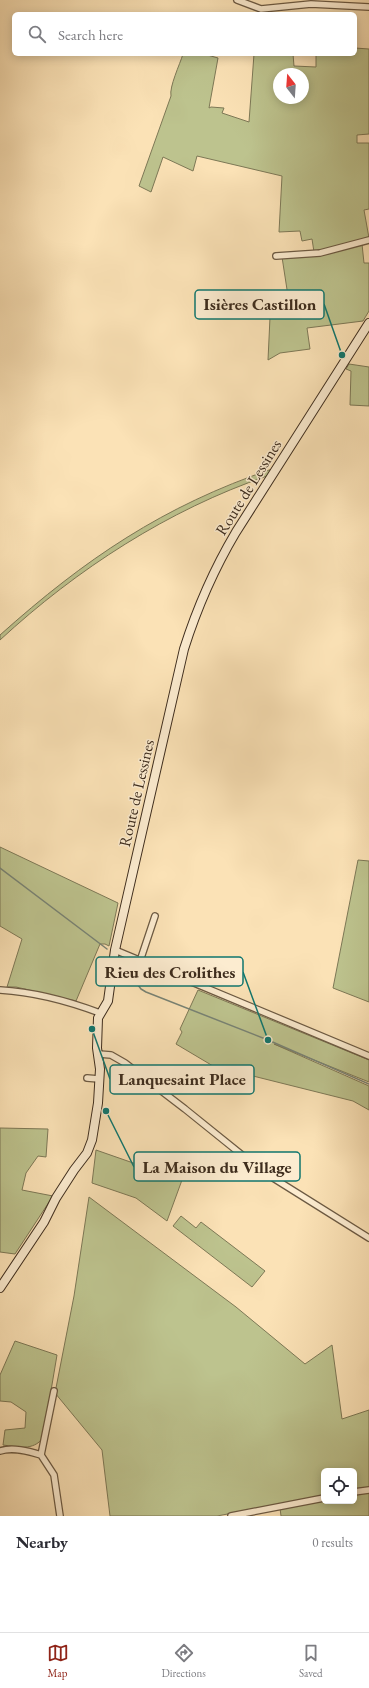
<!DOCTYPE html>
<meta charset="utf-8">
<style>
:root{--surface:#fff;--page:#f2f2f3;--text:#2b2b33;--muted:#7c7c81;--line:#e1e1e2;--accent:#8f2418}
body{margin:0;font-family:"EB Garamond",serif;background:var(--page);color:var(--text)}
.controls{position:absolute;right:12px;bottom:12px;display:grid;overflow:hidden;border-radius:6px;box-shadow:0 2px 10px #0003}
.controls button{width:36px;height:36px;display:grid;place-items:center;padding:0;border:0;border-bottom:1px solid var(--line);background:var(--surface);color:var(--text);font:20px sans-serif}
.compass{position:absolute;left:273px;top:68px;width:36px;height:36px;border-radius:50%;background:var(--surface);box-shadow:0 2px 10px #0003;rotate:343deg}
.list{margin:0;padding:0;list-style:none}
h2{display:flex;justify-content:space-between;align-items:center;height:52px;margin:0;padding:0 16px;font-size:17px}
h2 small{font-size:13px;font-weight:400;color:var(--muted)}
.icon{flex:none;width:22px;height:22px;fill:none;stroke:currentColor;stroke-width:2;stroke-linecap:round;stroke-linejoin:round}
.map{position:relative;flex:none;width:369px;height:1516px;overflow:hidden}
.search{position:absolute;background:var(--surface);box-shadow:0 2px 10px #0003;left:12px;right:12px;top:12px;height:44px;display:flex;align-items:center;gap:10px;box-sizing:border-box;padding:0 14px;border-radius:6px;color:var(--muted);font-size:15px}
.sheet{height:116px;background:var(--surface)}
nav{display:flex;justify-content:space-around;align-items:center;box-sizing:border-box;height:56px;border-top:1px solid var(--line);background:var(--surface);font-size:11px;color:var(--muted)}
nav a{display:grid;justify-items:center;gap:2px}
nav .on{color:var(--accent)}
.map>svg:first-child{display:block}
.green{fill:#bdc38e;stroke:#7d7856;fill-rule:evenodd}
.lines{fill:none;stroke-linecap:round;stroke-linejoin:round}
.stream{stroke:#788375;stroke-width:1.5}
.street-casing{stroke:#6c5a43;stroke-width:8}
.secondary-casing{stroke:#3d2c1d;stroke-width:10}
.street{stroke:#fcecd0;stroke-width:5.5}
.secondary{stroke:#fcecd0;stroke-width:8}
.labels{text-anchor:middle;stroke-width:3;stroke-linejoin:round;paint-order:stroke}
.street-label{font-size:16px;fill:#3d2c1d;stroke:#fcecd0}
.leader{fill:none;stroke:#0f766e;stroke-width:1.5}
.callout-dot{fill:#0f766e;stroke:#fcecd0;stroke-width:1.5}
.callout{fill:#fcecd0;stroke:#0f766e;stroke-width:1.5}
.callout-label{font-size:17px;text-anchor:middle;font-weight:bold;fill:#3d2c1d}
</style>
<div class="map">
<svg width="369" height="1516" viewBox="0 0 369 1516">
<rect width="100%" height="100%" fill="#fbe2b6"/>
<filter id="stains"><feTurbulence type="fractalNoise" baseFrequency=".005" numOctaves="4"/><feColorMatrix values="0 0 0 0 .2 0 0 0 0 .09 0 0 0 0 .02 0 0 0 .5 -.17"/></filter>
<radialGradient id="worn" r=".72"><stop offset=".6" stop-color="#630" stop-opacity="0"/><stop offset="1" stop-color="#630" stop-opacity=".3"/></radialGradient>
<path class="green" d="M 355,48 L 369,49 L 369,134 L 357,135 L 357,143 L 369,143 L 369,209 L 364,210 L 369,238 L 314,252 L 312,239 L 302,241 L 300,231 L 279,232 L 282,176 L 197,156 L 193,171 L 163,157 L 151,192 L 139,186 L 171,96 C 169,87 180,64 183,54 L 204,54 L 218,58 L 209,108 L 211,107 L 224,108 L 222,113 L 249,122 L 254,54 L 293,54 L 294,66 L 316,67 L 316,54 L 355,54 ZM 279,74 L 303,74 L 303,98 L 279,98 Z
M 362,244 L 364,263 L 369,263 L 369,311 L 363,321 L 307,328 L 310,349 L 280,353 L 268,360 L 271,296 L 288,296 L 282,257 L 320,256 Z
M 349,364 L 369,367 L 369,406 L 350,405 L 351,371 L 346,369 Z
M 272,469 L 267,476 C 168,510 77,569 0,640 L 0,635 C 85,559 163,506 272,469 Z
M 0,847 L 118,903 L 109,946 L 105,944 L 100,944 L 76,1001 L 16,987 L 7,987 L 22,939 L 0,926 Z
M 358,860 L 369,861 L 369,1002 L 333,988 Z
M 198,990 L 369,1060 L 369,1082 L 274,1044 L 369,1086 L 369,1110 L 353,1101 L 213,1066 L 176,1044 L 182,1032 L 180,1029 Z
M 0,1128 L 48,1129 L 46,1157 L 38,1156 L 26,1173 L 22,1190 L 53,1196 L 15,1254 L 0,1252 Z
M 96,1150 L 182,1180 L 167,1221 L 136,1198 L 92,1183 Z
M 89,1197 L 236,1307 L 305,1364 L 332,1345 L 342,1419 L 369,1410 L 369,1488 L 354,1491 L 354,1471 L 324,1471 L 324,1496 L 217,1516 L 110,1516 L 102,1450 L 55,1393 L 74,1296 Z
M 181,1216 L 196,1228 L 201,1222 L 265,1271 L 252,1287 L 173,1226 Z
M 15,1341 L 57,1355 L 43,1438 C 33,1451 18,1447 3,1445 L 5,1430 L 25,1428 L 26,1412 L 11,1402 L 0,1401 L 0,1375 Z
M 369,1492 L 369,1516 L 281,1516 L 280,1508 L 324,1500 L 354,1501 L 354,1495 Z"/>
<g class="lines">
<path class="stream" d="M 0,868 L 107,949
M 119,960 L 141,989 L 146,992 L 268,1040 L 369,1084"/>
<g class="street-casing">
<path id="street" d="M 237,0 L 261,9 L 311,4 L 369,7
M 276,256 L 320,253 L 369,240
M 115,950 L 369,1056
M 140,961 L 155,916
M 0,990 C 34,992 68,1001 100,1013
M 99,1054 L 111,1055 L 125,1063 L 185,1109 L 262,1171 L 369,1238
M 87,1078 L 99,1079
M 0,1451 C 13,1447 28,1451 41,1455
M 41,1455 L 54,1391
M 41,1455 L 54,1475 L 60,1516
M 354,1492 L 369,1490
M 231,1516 L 324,1498"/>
</g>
<g class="secondary-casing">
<path id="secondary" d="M 0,1288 L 44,1222 L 56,1198 L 74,1170 L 87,1153 L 92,1140 L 98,1103 L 100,1069 L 97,1048 L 98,1018 L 108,1001 L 115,950 L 184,649 C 197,608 214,569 236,532 L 369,323"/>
</g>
<use href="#street" class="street"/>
<use href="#secondary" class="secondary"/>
</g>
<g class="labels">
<g class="street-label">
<text transform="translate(248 487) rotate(-58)" y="6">Route de Lessines</text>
<text transform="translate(136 793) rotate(-77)" y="6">Route de Lessines</text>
</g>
</g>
<path class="leader" d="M342 355L324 304M268 1040L243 972M92 1029L110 1079M106 1111L134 1167"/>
<g class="callout-dot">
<circle cx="342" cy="355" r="4"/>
<circle cx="268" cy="1040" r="4"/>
<circle cx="92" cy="1029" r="4"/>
<circle cx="106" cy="1111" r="4"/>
</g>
<g class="callout">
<rect x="195" y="290" width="129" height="29" rx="4"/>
<rect x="96" y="957" width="147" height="29" rx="4"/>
<rect x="110" y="1065" width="144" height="29" rx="4"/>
<rect x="134" y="1152" width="166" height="29" rx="4"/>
</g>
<g class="callout-label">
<text x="260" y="310">Isières Castillon</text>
<text x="170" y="978">Rieu des Crolithes</text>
<text x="182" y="1085">Lanquesaint Place</text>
<text x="217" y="1173">La Maison du Village</text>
</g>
<rect width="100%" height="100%" filter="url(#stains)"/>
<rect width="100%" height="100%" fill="url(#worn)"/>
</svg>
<div class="controls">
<button><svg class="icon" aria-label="locate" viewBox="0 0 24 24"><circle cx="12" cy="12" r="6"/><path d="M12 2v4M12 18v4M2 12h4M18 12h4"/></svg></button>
</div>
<svg class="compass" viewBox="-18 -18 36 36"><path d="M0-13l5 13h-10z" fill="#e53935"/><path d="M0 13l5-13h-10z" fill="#7c7c81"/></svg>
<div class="search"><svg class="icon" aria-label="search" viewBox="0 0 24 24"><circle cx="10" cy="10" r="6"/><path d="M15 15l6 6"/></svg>Search here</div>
</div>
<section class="sheet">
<h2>Nearby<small>0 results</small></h2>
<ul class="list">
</ul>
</section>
<nav>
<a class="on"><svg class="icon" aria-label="map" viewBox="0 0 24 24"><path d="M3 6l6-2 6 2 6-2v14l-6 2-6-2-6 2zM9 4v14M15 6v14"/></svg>Map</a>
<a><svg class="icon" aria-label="directions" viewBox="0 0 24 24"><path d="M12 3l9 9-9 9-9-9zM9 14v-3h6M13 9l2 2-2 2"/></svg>Directions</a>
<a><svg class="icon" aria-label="saved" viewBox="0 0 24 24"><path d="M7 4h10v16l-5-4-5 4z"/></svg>Saved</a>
</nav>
